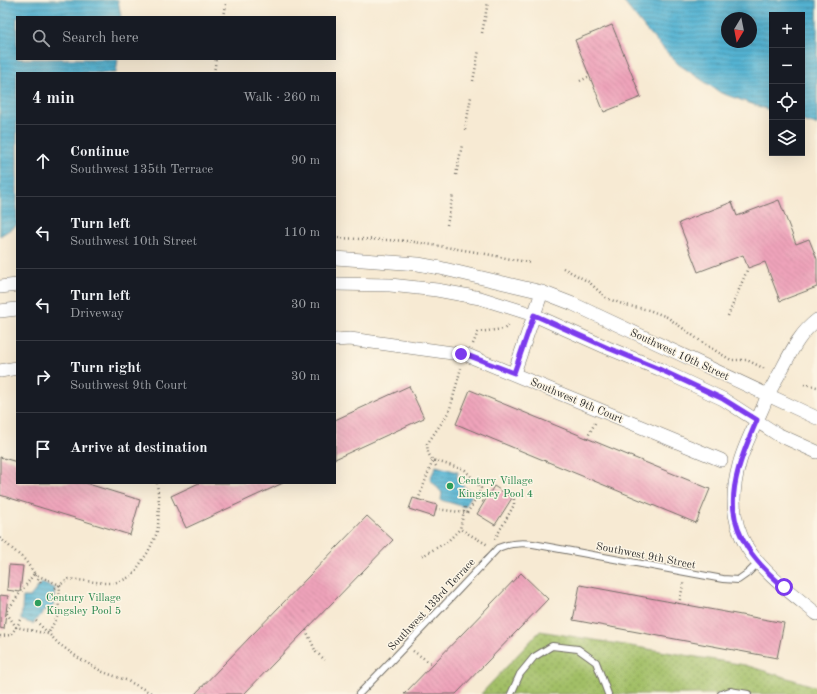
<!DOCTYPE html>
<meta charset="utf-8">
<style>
:root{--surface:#171b24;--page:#20242c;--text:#f1f3f6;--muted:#9ea1a6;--line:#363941}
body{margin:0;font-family:"Old Standard TT",serif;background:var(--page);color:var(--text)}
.controls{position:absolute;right:12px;top:12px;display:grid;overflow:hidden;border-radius:0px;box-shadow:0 4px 16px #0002}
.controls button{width:36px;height:36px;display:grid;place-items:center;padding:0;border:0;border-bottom:1px solid var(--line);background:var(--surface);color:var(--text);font:20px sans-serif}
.compass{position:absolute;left:721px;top:12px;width:36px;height:36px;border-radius:50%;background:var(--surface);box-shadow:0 4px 16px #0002;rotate:190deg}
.stop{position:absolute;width:12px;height:12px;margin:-9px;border:3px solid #7c3aed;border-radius:50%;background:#fff}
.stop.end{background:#7c3aed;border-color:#fff;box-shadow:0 1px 4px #0008}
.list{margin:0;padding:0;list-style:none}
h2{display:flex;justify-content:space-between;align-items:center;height:52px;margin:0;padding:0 16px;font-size:17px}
h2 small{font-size:13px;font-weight:400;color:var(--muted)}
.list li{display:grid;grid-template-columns:26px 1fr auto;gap:12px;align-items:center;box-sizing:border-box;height:72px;padding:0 16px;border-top:1px solid var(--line)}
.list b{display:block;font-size:15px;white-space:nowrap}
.list p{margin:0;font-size:13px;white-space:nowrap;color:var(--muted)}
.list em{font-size:13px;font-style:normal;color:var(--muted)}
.icon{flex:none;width:22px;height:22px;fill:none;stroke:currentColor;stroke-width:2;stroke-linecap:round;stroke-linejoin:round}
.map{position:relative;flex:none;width:817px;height:694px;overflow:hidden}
.search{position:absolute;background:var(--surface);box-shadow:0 4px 16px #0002;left:16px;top:16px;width:320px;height:44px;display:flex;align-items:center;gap:10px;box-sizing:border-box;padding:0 14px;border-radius:0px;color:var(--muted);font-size:15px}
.panel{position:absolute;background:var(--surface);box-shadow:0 4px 16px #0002;left:16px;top:72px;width:320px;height:412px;border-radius:0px}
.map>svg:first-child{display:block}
.grass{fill:url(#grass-dots);stroke:#667548}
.water{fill:url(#water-rules);stroke:#40707f;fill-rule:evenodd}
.building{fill:url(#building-back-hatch)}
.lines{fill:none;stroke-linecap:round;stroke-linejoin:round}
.service-casing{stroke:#726e66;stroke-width:8}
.minor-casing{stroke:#726e66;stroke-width:14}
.path{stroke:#726e66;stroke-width:2.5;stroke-dasharray:1 3;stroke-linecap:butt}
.service{stroke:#fff;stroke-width:6}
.minor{stroke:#fff;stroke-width:13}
.route{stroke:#7c3aed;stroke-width:5}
.leisure-dot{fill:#2e9e5b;stroke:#fcf5e5;stroke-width:1.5}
.labels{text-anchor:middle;stroke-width:3;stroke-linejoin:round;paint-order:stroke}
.street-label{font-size:11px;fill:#2b2b2b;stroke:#fcf5e5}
.leisure-label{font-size:11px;fill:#27864d;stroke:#fcf5e5;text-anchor:start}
</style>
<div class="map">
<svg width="817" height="694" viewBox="0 0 817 694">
<defs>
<pattern id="grass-dots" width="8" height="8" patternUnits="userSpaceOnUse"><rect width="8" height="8" fill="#a2bf66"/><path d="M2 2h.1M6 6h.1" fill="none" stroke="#849b54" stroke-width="1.8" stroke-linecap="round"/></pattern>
<pattern id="water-rules" width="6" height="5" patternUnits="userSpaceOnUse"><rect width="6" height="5" fill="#54b4d3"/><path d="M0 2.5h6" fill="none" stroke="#4693ab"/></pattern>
<pattern id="building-back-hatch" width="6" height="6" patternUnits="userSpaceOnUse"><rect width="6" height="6" fill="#eea3ba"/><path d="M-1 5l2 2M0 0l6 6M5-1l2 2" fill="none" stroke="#cc8ca0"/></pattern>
</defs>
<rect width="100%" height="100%" fill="#fcf5e5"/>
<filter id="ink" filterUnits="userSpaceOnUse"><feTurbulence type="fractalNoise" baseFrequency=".025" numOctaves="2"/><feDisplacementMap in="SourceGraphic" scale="8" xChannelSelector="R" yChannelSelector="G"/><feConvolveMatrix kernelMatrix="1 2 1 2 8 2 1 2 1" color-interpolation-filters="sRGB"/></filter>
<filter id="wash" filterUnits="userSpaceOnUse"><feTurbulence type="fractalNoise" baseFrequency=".012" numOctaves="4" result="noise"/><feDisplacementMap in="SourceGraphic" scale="16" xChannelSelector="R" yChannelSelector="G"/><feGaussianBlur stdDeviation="0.9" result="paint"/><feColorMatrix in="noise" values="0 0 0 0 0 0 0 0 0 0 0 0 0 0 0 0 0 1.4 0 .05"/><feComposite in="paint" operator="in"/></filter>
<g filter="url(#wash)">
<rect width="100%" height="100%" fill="#f7ead3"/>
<path class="grass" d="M 540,631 L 745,665 L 817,687 L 817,694 L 481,694 Z"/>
<path class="water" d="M 0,0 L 118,0 L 121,17 L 17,17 L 17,59 L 118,59 L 116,73 L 17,73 L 17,225 L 0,236 Z
M 622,0 L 817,0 L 817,125 L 802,121 L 802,15 L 772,15 L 772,111 L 721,93 L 678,64 L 647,31 ZM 727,18 L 751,18 L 751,42 L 727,42 Z
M 436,466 L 458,472 L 457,479 L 472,495 L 465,507 L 441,500 L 442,493 L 430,479 Z
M 41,583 L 55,588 L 53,609 L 45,610 L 33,624 L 21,620 L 23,597 L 30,597 Z"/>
<g id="blocks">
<path class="building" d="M 612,25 L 641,97 L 604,112 L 575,40 Z
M 779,200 L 796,244 L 809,239 L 817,259 L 817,287 L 780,301 L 765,262 L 748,268 L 743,255 L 698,272 L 679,223 L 732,202 L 737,216 Z
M 409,386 L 424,418 L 335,459 L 335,420 Z
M 470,390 L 710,489 L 696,523 L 456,424 Z
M 0,457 L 17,462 L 17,483 L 85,483 L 140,500 L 130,535 L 0,495 Z
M 199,483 L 283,483 L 186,528 L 171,496 Z
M 494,486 L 512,498 L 495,525 L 477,514 Z
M 413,498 L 437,505 L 434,517 L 409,509 Z
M 367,516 L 393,540 L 244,694 L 195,694 Z
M 9,565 L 23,566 L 20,592 L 7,590 Z
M 521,573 L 548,599 L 456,694 L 404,694 Z
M 580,585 L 784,623 L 777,658 L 573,620 Z
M 0,595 L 8,596 L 4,629 L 0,628 Z"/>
</g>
</g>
<g filter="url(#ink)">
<use href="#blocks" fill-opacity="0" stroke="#726e66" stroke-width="1"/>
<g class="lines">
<g class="service-casing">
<path id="service" d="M 359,694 C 406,646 452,597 498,548 C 510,543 520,542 533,544 L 723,579 L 738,580 L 748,573 L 758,563
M 511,694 L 520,674 L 534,657 L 552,646 L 578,649 L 596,662 L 608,694
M 721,694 L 730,691 L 748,694"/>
</g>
<g class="minor-casing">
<path id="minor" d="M 335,258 L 418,264 L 440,268 L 542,292 L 573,304 L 817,418
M 335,284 L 390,285 L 437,290 L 480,298 L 534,315 L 608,348 L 659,369 L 723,399 L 777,434 L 817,452
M 0,287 L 17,285
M 0,311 L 17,309
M 817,320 C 800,333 792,350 782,369 C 775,381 768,393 763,407 C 755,426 744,445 739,465 C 718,542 764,571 817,614
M 335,340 L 350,339 L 467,355 L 721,460
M 0,371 L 17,368
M 514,373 L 542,292"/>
</g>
<path class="path" d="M 224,17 L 226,4
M 482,33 L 488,2
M 214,73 L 216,59
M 473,81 L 479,50
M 580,81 L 590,76
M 465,130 L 471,97
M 456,175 L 462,145
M 447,225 L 453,194
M 338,238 L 408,241 L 476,252 L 531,263
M 563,268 L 589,282 L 606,298 L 625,305 L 649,310 L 667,317 L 706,345 L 731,360 L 747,360 L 765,369
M 728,316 L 748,268
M 473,344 L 478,332 L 504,329 L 509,325
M 804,384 L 817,387
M 587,438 L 595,423
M 436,466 L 428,453 L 427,444 L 445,418 L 450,409 L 461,368
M 472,495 L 484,502
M 418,500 L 433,460 L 465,470 L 481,488 L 477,498 L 467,513 L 436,509
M 465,507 L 460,529 L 488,545
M 0,538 L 25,560 L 41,583
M 495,539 L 514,505 L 514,497 L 508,491 L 505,494
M 422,556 L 447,542 L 460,529
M 34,574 L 60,585 L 58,615 L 48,634 L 16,627 L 6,612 Z
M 55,588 L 69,579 L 104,583 L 114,583 L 123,580 L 132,576 L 148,552 L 156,535 L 158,527 L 159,503 L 157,483
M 679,604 L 684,581
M 36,621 L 59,644 L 80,659 L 103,672 L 126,680 L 153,694
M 306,630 L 316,652 L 325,660
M 0,636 L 11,635 L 21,620
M 413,651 L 432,664"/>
<use href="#service" class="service"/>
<use href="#minor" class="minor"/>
</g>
</g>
<g class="lines" filter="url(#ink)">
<path class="route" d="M 461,354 L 467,355 L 514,373 L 534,315 L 608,348 L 659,369 L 723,399 L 757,420 C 725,493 718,531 784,587"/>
</g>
<g class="leisure-dot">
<circle cx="450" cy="486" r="4"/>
<circle cx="38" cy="603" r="4"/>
</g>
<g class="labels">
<g class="street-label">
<text transform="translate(680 354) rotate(25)" y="4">Southwest 10th Street</text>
<text transform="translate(577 400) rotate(23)" y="4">Southwest 9th Court</text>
<text transform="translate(646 555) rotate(11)" y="4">Southwest 9th Street</text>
<text transform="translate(431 604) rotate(-47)" y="4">Southwest 133rd Terrace</text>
</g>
<g class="leisure-label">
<text x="458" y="484">Century Village<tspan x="458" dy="13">Kingsley Pool 4</tspan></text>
<text x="46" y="601">Century Village<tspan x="46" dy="13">Kingsley Pool 5</tspan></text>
</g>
</g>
</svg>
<div class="controls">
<button>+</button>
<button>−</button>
<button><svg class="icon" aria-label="locate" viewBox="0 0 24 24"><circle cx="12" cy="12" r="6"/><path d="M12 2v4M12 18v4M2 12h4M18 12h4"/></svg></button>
<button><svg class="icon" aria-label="layers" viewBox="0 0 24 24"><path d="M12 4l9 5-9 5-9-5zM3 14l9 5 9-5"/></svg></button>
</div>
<svg class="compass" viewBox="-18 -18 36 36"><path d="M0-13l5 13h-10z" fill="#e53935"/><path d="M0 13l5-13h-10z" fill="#9ea1a6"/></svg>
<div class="stop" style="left:784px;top:587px"></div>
<div class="stop end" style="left:461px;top:354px"></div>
<div class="search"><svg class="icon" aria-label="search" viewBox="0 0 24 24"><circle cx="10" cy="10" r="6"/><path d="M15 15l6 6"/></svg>Search here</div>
<section class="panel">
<h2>4 min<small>Walk · 260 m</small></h2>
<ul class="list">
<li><svg class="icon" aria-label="ahead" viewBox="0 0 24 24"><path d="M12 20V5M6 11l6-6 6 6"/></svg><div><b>Continue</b><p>Southwest 135th Terrace</p></div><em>90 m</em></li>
<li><svg class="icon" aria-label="left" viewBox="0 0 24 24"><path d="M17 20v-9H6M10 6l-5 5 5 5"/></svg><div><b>Turn left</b><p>Southwest 10th Street</p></div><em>110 m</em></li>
<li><svg class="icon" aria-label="left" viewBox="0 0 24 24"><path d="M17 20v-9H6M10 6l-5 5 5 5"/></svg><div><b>Turn left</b><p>Driveway</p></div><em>30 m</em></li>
<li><svg class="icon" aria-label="right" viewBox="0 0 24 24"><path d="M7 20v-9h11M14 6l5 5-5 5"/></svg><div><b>Turn right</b><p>Southwest 9th Court</p></div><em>30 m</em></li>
<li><svg class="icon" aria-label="arrive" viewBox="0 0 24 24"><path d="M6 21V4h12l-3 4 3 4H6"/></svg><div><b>Arrive at destination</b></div></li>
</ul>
</section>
</div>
